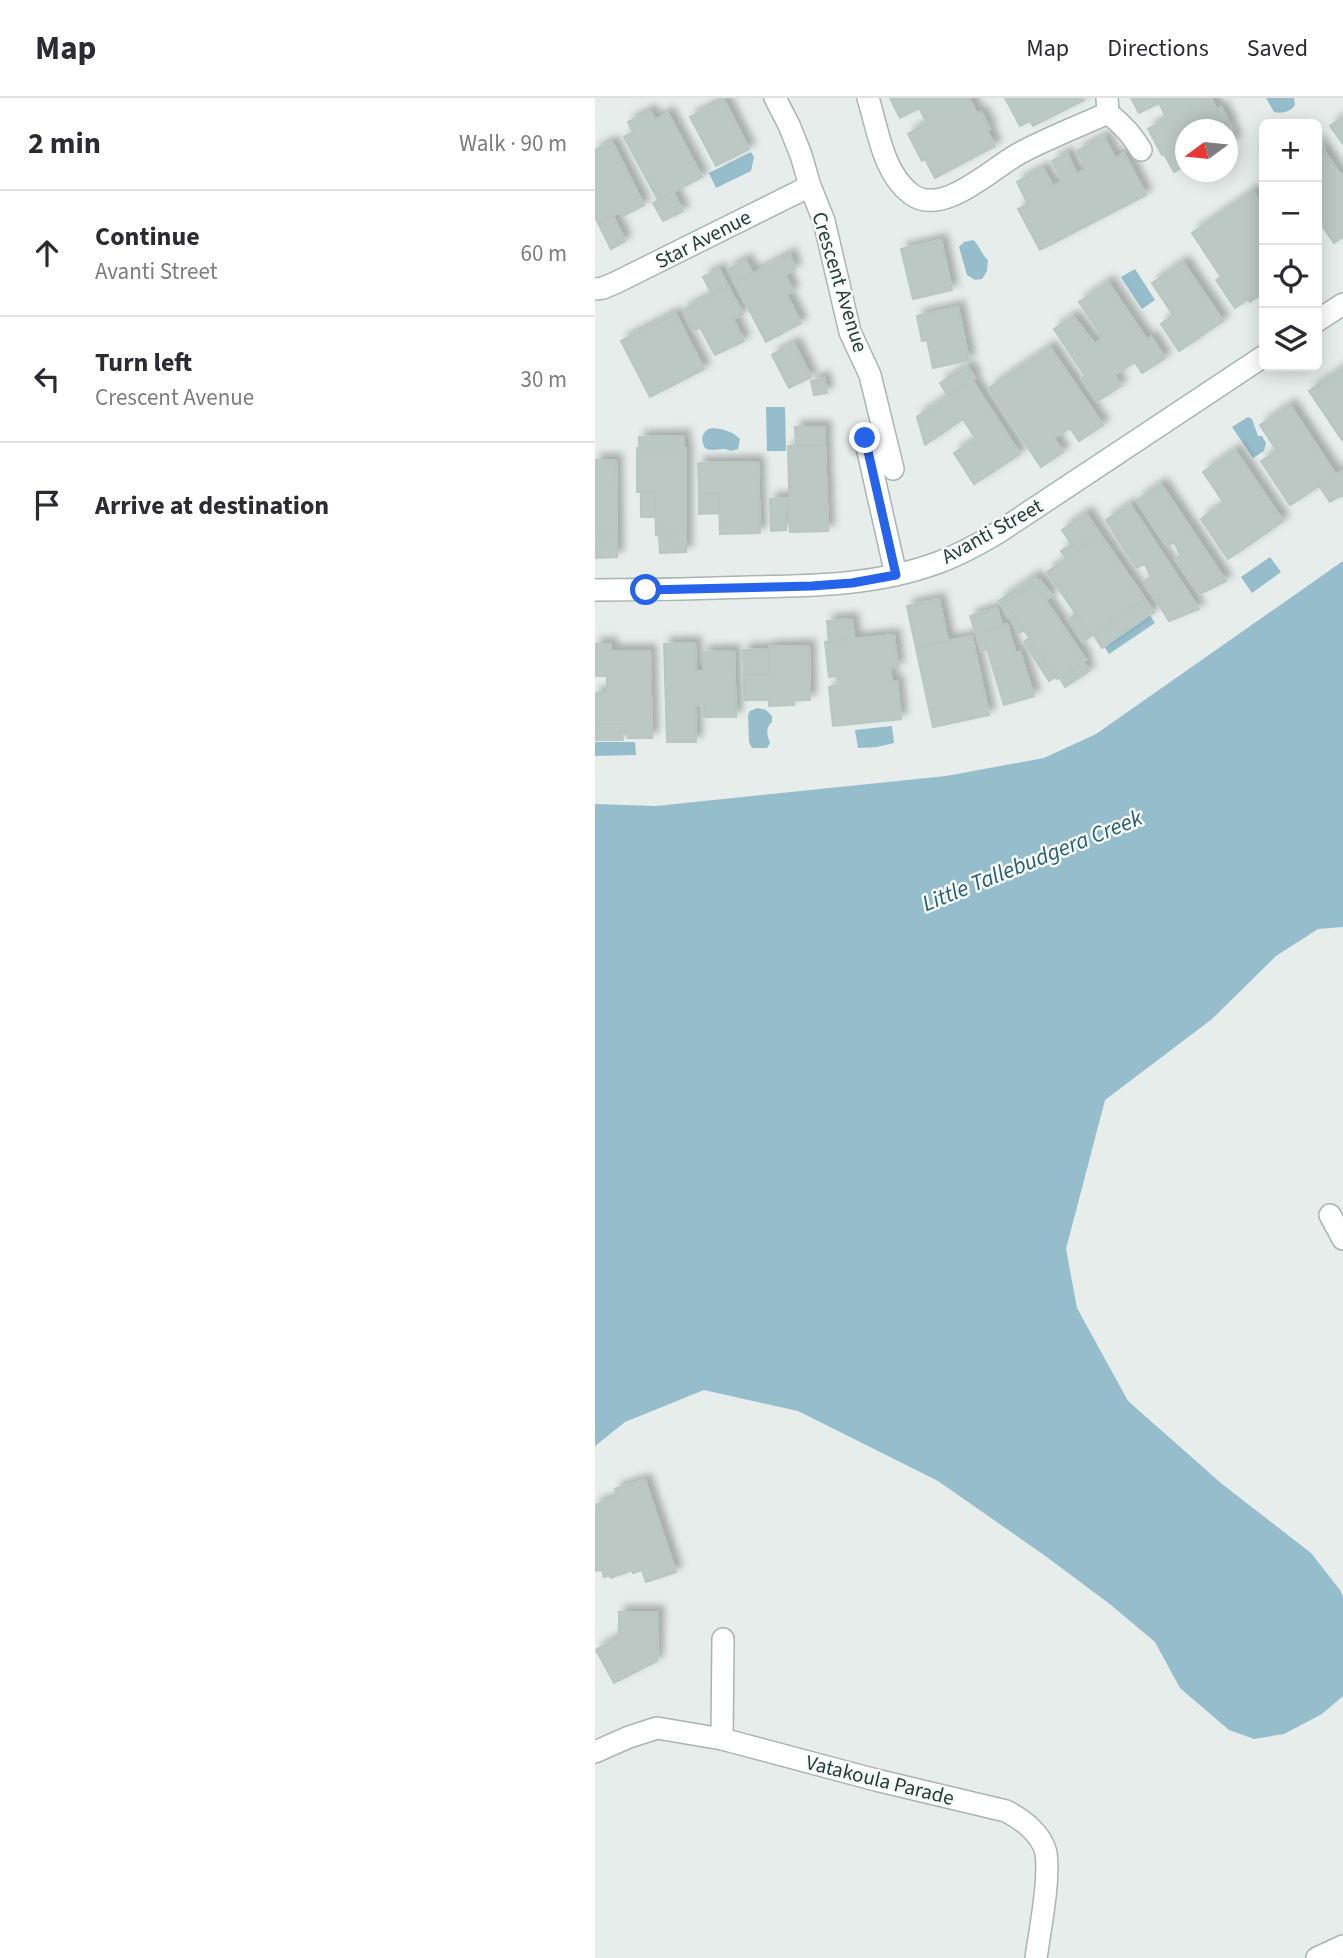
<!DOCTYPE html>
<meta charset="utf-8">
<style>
:root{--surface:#fff;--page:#f7f7f7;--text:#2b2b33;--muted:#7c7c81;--line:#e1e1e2}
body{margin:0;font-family:"Source Sans 3",sans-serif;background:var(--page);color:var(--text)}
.controls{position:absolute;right:21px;top:21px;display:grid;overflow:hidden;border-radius:10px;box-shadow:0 4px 18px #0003}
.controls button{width:63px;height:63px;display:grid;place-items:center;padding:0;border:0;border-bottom:2px solid var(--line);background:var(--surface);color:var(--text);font:35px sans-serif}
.compass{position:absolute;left:580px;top:21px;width:63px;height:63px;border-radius:50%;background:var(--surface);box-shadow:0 4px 18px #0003;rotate:255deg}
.stop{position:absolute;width:21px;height:21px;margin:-16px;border:5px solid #2563eb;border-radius:50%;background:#fff}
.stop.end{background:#2563eb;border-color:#fff;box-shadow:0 2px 7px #0008}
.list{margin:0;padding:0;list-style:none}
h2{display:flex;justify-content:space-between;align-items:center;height:91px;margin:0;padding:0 28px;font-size:30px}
h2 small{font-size:23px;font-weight:400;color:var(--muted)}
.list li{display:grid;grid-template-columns:46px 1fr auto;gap:21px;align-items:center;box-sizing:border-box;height:126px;padding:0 28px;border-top:2px solid var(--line)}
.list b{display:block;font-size:26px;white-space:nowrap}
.list p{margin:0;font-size:23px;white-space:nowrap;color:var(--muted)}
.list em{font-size:23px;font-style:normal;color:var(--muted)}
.icon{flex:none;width:38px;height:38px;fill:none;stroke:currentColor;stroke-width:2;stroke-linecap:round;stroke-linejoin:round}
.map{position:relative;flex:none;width:748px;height:1860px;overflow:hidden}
header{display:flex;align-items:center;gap:42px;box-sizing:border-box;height:98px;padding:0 35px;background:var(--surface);border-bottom:2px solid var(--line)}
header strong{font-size:33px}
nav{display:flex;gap:38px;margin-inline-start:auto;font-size:24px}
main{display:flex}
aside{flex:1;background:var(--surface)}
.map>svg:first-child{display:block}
.water{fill:#95bdcb}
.building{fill:#bcc8c4;stroke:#b9c6c2;stroke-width:2;filter:url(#shadow)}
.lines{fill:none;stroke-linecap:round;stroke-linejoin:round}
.minor-casing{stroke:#a9b5b2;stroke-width:24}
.minor{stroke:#fff;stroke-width:21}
.route{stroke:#2563eb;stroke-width:9}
.labels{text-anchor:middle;stroke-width:5;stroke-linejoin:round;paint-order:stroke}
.street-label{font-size:21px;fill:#273d39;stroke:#f6faf8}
.water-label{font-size:23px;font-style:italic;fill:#285e72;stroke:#f6faf8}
</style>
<header>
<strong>Map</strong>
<nav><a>Map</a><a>Directions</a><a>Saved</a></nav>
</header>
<main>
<aside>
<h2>2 min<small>Walk · 90 m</small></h2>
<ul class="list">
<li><svg class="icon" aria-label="ahead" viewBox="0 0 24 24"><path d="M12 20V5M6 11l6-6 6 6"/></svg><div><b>Continue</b><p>Avanti Street</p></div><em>60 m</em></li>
<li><svg class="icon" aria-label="left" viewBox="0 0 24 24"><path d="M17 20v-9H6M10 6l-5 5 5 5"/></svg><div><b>Turn left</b><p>Crescent Avenue</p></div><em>30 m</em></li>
<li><svg class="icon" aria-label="arrive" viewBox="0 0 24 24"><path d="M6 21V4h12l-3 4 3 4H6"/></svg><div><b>Arrive at destination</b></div></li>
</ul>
</aside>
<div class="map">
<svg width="748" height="1860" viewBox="0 0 748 1860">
<defs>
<filter id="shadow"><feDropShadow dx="6" dy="-6" stdDeviation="3.5" flood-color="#0004"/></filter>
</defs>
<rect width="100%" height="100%" fill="#e6edeb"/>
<path class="water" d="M 671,0 L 699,0 L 700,7 C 695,14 687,16 679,14 Z
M 156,54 L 159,59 L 156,73 L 121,90 L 114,75 Z
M 378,142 C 384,146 386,156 393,162 L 392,173 L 387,181 L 380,182 L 372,177 L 364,149 L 369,144 Z
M 540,171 L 560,202 L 547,211 L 526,179 Z
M 171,309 L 190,309 L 191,353 L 172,353 Z
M 653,319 L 657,321 L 663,338 L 667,338 L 671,345 L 669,353 L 658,360 L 637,329 Z
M 117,330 C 128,331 137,333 145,341 L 143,351 L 136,353 C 126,348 119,355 110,350 C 105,342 107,332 117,330 Z
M 675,459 L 686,474 L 657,495 L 646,479 Z
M 748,463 L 748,829 L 723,831 L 681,858 L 617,921 L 510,1002 L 471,1151 L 482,1210 L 533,1303 L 627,1386 L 716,1455 L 745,1492 L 748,1499 L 748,1598 L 727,1616 L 689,1636 L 659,1641 L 634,1632 L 585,1590 L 560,1544 L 516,1507 L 449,1457 L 343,1383 L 203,1313 L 109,1292 L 30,1324 L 0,1348 L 0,706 L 61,708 L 351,678 L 449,660 L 501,636 Z
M 552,513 L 560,525 L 514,556 L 507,545 Z
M 162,610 L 171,612 L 177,618 L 177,624 C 170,630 172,637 175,645 L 172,650 L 157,650 L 154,644 L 153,617 L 155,613 Z
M 297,628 L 299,645 L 282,649 L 263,650 L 260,632 Z
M 0,644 L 40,644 L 41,657 L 0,658 Z"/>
<path class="building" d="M 295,0 L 374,0 L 382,16 L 386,14 L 395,31 L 392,32 L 400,48 L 340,80 L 330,61 L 327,63 L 313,36 L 332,25 L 324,10 L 305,20 Z
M 410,0 L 488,0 L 489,2 L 438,28 L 435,23 L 425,28 Z
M 536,0 L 616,0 L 622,12 L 626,9 L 635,26 L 633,27 L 640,42 L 632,46 L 632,32 L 590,32 L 590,68 L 579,74 L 569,56 L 567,57 L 553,31 L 572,21 L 564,5 L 544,15 Z
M 129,2 L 154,51 L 121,68 L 95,19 Z
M 55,13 L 60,22 L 73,15 L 107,79 L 63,102 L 29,39 L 38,34 L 33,24 Z
M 748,19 L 748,46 L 735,28 Z
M 509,39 L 520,60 L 529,55 L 551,97 L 445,152 L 423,111 L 433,106 L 422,84 L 448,70 L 458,88 L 467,84 L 457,63 L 472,55 L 482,76 L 491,71 L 482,53 Z
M 722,43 L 748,80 L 748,139 L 739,145 L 722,120 Z
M 17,44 L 49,107 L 28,118 L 25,114 L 3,125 L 0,119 L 0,52 Z
M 658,93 L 669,110 L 669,194 L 655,204 L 653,201 L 640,210 L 621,182 L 626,179 L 597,135 Z
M 78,94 L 88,113 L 68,123 L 58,105 Z
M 18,118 L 30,143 L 16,151 L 3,125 Z
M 346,142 L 357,192 L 318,201 L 306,151 Z
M 195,156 L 200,171 L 190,177 L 198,193 L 191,196 L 206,225 L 171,244 L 140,185 Z
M 151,162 L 158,176 L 140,185 L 133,171 Z
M 588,164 L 628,223 L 584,253 L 566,226 L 578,217 L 557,185 Z
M 124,171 L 133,188 L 117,196 L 108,179 Z
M 513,184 L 552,242 L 556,239 L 570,260 L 547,275 L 540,264 L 519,277 L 526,288 L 503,303 L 487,280 L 490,278 L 459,231 L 478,218 L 500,246 L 508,240 L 484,204 Z
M 133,188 L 148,216 L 138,221 L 149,243 L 120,257 L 105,229 L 99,233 L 88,212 Z
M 363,209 L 374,262 L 338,270 L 332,242 L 327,243 L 322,218 Z
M 80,215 L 109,271 L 55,299 L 26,243 Z
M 199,245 L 216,279 L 194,290 L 177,257 Z
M 455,249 L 508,327 L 484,343 L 475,330 L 459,340 L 468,354 L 446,369 L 394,290 Z
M 372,268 L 380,280 L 353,298 L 345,285 Z
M 748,270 L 748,341 L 747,342 L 714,293 Z
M 229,280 L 232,295 L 219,297 L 216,283 Z
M 377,282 L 425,356 L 379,386 L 359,355 L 381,341 L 368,321 L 330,347 L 322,319 Z
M 695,307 L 741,377 L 695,407 L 666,363 L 682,353 L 665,327 Z
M 200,329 L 230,329 L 230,347 L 201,348 Z
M 89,338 L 89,350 L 44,350 L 44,339 Z
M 230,347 L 233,433 L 195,434 L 193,348 Z
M 42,350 L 91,350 L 91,437 L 61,437 L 60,394 L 42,394 Z
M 640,352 L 688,423 L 633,461 L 606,421 L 629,405 L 608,374 Z
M 0,362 L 21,362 L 22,437 L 0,438 Z
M 163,364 L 165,435 L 125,436 L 124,395 L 104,396 L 103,365 Z
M 748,372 L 748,398 L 747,397 L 735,404 L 724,388 Z
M 566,386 L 631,483 L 605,496 L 580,461 L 586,458 L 579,444 L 572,448 L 560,431 L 542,402 Z
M 46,394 L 60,394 L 60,419 L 46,419 Z
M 124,395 L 124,415 L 104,416 L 104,396 Z
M 194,400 L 195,412 L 190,412 L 191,432 L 176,433 L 175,401 Z
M 535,406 L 604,511 L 574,523 L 549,483 L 556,479 L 550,466 L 541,470 L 511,422 Z
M 491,415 L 505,436 L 481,453 L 467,432 Z
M 505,436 L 550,501 L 496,538 L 452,474 L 471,461 L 466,453 L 477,446 L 481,453 Z
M 22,437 L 22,459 L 0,460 L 0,438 Z
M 91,437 L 91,454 L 65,455 L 64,438 Z
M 440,478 L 443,484 L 445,482 L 457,498 L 450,502 L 439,485 L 410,504 L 429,532 L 425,535 L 404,503 Z
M 439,485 L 491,562 L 462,581 L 410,504 Z
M 344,501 L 353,543 L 321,550 L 312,508 Z
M 550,501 L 559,514 L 507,550 L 499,537 Z
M 402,510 L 407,528 L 387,534 L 392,551 L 386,553 L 375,518 Z
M 481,516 L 496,538 L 488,544 L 473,521 Z
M 257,521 L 259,541 L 234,544 L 232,523 Z
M 412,526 L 421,556 L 425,554 L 439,598 L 409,607 L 387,534 Z
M 299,537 L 303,570 L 295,570 L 297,584 L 302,583 L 306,621 L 238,628 L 234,589 L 243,587 L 242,578 L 234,579 L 230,544 Z
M 377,538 L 394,617 L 338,629 L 321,550 Z
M 434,540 L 460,579 L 454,583 L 429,544 Z
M 100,545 L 101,573 L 108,574 L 108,554 L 139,553 L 141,619 L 109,619 L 109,606 L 100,607 L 101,644 L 72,644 L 69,546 Z
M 0,546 L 16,546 L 16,553 L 55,553 L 57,640 L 33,640 L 33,626 L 0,626 L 0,595 L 12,595 L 12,578 L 0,578 Z
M 214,548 L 215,602 L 199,602 L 199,607 L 174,608 L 174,602 L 149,602 L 149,577 L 174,576 L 174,549 Z
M 174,551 L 174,576 L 149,577 L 148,552 Z
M 488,564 L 494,573 L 470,589 L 465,580 Z
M 0,626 L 33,626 L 33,635 L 27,635 L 28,642 L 0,642 Z
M 50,1382 L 81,1474 L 51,1484 L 47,1472 L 38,1475 L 37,1472 L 16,1480 L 15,1477 L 9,1479 L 7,1472 L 0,1473 L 0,1407 L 23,1399 L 20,1391 Z
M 24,1514 L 63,1514 L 62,1563 L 19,1585 L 1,1552 L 24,1539 Z"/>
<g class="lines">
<g class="minor-casing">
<path id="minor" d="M 180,0 L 194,27 L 206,57 L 215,88 L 229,123 L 255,234 L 275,277 L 298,371
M 273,0 C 283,32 288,75 316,96 C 348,120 398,69 425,55 C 453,40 484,28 513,15
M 512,0 L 513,15 C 527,26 537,36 546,52
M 0,191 L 8,190 L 20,185 L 215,88
M 722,223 L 748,206
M 270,340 L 301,477
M 0,492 C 52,492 104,491 156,489 C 218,488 282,487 342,465 C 364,457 384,446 404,434 L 669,258
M 735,1117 L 748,1141
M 127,1641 L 128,1541
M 0,1654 L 34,1639 L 62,1630 L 127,1641 L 281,1682 L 411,1713 C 427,1721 447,1736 451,1755 C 455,1781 445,1832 441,1860
M 722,1860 L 748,1848"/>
</g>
<use href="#minor" class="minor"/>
</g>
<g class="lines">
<path class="route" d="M 51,492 L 217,488 L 257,485 L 301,477 L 270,340"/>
</g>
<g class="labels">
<g class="street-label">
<text transform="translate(108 141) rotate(-27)" y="7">Star Avenue</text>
<text transform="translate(245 184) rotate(73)" y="7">Crescent Avenue</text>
<text transform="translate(397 433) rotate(-29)" y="7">Avanti Street</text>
<text transform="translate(285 1682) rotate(14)" y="7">Vatakoula Parade</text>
</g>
<g class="water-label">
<text transform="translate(437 762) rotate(-22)" y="8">Little Tallebudgera Creek</text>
</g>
</g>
</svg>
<div class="controls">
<button>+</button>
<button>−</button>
<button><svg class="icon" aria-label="locate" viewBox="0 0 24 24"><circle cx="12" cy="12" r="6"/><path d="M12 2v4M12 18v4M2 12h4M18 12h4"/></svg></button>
<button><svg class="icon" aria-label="layers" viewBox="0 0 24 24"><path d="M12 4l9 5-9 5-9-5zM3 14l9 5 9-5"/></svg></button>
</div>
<svg class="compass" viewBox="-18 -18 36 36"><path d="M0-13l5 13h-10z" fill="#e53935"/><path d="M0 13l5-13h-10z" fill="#7c7c81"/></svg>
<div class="stop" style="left:51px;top:492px"></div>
<div class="stop end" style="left:270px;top:340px"></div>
</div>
</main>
